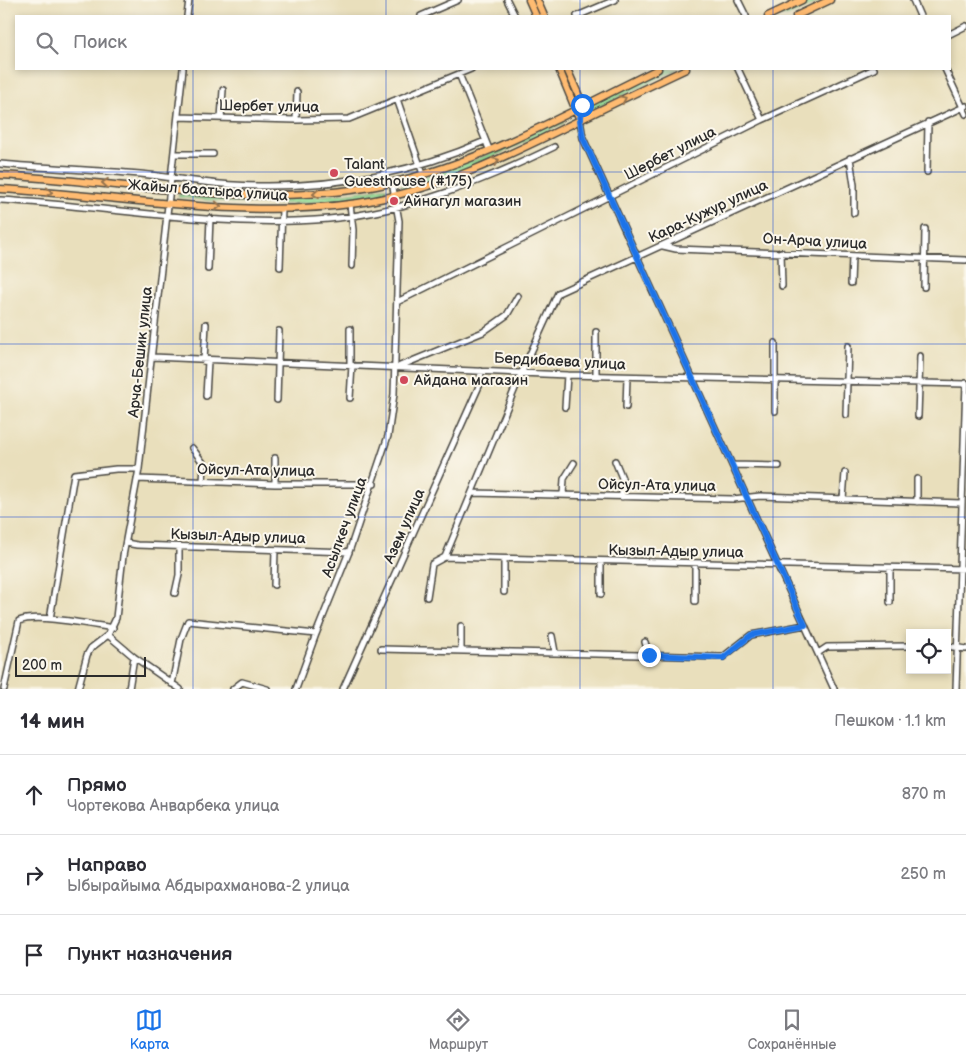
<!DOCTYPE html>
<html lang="ru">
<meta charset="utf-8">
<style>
:root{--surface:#fff;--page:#f7f7f7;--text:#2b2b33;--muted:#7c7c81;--line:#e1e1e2;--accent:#1a73e8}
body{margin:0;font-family:"Balsamiq Sans",sans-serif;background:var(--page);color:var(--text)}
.controls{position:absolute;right:15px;bottom:15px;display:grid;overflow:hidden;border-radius:0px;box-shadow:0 2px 8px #0003}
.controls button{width:45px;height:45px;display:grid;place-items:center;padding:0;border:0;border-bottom:1px solid var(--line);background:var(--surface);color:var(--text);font:25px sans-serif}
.scale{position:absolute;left:15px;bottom:12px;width:131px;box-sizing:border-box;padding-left:5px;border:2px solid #2b2b2b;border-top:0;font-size:14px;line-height:18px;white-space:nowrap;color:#2b2b2b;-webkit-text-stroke:4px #fbf7ec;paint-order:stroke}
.stop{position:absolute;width:15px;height:15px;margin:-11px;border:4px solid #1a73e8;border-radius:50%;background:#fff}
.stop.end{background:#1a73e8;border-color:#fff;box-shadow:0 1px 5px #0008}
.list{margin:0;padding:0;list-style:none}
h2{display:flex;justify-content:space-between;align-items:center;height:65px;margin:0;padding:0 20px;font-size:21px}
h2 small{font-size:16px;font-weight:400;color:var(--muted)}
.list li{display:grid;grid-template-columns:32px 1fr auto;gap:15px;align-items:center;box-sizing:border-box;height:80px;padding:0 20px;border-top:1px solid var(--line)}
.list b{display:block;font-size:19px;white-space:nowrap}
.list p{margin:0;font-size:16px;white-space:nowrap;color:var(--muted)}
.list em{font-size:16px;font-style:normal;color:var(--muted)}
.icon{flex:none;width:28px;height:28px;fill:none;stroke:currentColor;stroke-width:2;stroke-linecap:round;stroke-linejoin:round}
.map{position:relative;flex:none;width:966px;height:689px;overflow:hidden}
.search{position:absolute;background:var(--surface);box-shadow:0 2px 8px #0003;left:15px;right:15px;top:15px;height:55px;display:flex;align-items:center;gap:12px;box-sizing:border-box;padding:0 18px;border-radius:0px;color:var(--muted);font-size:19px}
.sheet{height:305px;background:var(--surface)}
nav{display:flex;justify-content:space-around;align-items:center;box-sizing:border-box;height:70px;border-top:1px solid var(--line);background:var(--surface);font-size:14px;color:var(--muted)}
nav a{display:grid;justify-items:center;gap:2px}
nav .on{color:var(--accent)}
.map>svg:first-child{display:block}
.green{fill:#95dc95;stroke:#608460}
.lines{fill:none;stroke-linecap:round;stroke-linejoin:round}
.minor-casing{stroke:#484641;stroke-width:8}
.major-casing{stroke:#484641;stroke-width:9}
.minor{stroke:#fff;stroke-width:5}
.major{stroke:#ffbb71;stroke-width:6}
.oneway{stroke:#95734e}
.route{stroke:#1a73e8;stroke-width:6}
.grid{fill:none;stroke:#1d4ed8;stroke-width:1;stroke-opacity:0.55}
.poi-dot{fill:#d1495b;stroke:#fbf7ec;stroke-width:2}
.labels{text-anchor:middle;stroke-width:4;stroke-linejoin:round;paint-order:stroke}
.street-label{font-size:15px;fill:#2b2b2b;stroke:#fbf7ec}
.poi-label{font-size:15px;fill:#2b2b2b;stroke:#fbf7ec;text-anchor:start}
</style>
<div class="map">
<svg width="966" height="689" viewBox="0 0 966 689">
<rect width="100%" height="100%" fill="#fbf7ec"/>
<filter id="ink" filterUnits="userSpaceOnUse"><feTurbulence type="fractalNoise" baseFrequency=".02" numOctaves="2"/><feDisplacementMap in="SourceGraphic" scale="10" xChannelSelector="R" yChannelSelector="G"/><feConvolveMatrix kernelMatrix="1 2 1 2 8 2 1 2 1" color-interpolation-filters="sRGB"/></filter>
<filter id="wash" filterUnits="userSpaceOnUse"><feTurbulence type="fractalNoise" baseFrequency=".0096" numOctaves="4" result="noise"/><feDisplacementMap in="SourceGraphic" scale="20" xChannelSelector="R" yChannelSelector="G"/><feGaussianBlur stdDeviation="1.12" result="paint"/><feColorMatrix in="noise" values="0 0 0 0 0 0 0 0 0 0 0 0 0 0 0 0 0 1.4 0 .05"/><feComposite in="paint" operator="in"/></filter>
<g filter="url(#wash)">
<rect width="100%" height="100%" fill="#e9dfbc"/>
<path class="green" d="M 809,0 L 823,0 L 788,16 L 775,16 Z
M 665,69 L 678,69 L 594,109 L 591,104 Z
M 562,119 L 564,123 C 539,135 422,194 401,187 L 402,184 L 478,159 Z
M 383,188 L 387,188 L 385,193 L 329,201 L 287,204 L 235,203 L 178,197 L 179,194 C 253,199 310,201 383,188 Z"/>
</g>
<g filter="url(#ink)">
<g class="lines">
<g class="minor-casing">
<path id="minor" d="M 507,0 L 515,16
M 738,0 L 746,16
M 913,0 L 920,16
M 187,16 L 189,0
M 421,16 L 458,0
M 577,16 L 615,0
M 950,34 L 966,26
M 738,69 L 762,120
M 945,69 L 966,114
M 459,74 L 489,149
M 397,99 L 423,174
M 178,117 L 296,120 L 349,119 L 471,69
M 221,118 L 223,90
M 296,120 L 297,92
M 580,120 L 583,138 L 834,689
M 175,154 L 213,154
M 850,158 L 854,185 L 854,213
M 0,164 C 47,168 93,170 140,174 C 171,177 202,183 234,185 C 321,190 405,176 485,141
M 927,172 L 928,122
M 0,200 C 109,206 219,229 329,219 C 409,211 482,182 554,147
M 350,204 L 353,230 L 352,266
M 663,246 L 676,249 L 966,260
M 781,252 L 782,286
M 280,267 L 282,209
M 208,269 L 210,218
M 851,283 L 852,256
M 924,287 L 925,229
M 397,302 L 762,120 L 874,69
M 596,332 L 596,376
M 153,357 L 567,375 L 966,384
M 204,361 L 206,324
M 350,365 L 350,329
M 400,366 L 483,332 L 507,315 L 518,296
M 206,396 L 208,361
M 350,398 L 352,365
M 277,400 L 279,331
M 565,407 L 567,375
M 626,407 L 627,377
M 775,411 L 775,343
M 846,415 L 848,346
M 918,416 L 920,356
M 192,448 L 204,464 L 203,482
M 275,458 L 275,484
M 615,461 L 622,478 L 622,497
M 732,465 L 779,466
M 137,479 L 275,484 L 374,484
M 917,479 L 917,502
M 472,493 L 733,499 L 760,496 L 961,503
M 563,495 L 564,479 L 574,463
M 843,499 L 845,473
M 126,543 L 137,545 L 349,552
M 445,557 L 521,374 L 558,293 L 966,106
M 445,557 L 966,569
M 601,563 L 601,594
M 890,568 L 890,602
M 274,585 L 275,550
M 504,592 L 504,559
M 175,593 L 179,575 L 179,547
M 427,597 L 432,564 L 445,557
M 695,601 L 695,564
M 50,619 L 74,474 L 116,469 L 139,469
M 108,635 L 134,657 L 180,689
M 552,636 L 555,652
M 645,642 L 649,655
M 947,646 L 966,649
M 381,649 L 723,657 L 751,635 L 805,625
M 461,649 L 461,626
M 818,653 L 827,647 L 910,646
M 172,684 L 181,639 L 188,621 L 316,634
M 4,689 L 19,621 C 37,613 92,625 113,628
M 78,689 L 87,655 L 91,648 L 108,635 L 116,618 L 123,556 L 139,469 L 183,69
M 129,689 L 134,657
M 233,689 L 242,682 L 267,689
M 296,689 L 316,634 L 349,552 L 388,436 L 394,394 L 399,221 L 392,182
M 343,689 L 480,384 L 481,371
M 956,689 L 966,383"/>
</g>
<g class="major-casing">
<path id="major" d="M 529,0 L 536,16
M 537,0 L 544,16
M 768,16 L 802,0
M 796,16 L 830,0
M 559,69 L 580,120
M 567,69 L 583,105 L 580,119
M 0,175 C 123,182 254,209 376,186 C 476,167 568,112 658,69
M 0,189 C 118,195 241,220 358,203 C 443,190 518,151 594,113 C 625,98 656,83 686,69"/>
</g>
<use href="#minor" class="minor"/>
<use href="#major" class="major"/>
</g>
<defs><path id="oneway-chevron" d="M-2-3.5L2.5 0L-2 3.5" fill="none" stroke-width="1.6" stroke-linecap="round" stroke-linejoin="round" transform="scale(1.25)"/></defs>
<g class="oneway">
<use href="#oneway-chevron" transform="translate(623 99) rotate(-26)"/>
<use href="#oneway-chevron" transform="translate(496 161) rotate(-24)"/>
<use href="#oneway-chevron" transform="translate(105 183) rotate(-175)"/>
<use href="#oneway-chevron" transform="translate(49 192) rotate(4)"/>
<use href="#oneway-chevron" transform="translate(316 194) rotate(175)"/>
<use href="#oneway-chevron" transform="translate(218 206) rotate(4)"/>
</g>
</g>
<g class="lines" filter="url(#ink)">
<path class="route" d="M 582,105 L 580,120 L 583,138 L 805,625 L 751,635 L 723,658 L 649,655"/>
</g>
<path class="grid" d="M 193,0 L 193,16M 386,0 L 386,16M 580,0 L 580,16M 773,0 L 773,16M 193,69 L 193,689M 386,69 L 386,689M 580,69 L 580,689M 773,69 L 773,689M 0,172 L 966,172M 0,344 L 966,344M 0,517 L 966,517"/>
<g class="poi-dot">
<circle cx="334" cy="173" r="5"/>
<circle cx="394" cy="201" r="5"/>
<circle cx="404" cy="380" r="5"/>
</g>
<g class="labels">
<g class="street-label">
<text transform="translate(269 106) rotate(1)" y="5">Шербет улица</text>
<text transform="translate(670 153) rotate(-27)" y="5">Шербет улица</text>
<text transform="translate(208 190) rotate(4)" y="5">Жайыл баатыра улица</text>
<text transform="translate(708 211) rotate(-25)" y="5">Кара-Кужур улица</text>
<text transform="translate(815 241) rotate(3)" y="5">Он-Арча улица</text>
<text transform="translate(140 352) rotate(-84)" y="5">Арча-Бешик улица</text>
<text transform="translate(560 361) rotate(3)" y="5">Бердибаева улица</text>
<text transform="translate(256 470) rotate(1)" y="5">Ойсул-Ата улица</text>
<text transform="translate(657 485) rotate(1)" y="5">Ойсул-Ата улица</text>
<text transform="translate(404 526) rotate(-66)" y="5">Азем улица</text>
<text transform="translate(344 527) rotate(-70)" y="5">Асылкеч улица</text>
<text transform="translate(238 536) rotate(2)" y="5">Кызыл-Адыр улица</text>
<text transform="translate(676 551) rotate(1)" y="5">Кызыл-Адыр улица</text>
</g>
<g class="poi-label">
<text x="344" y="169">Talant<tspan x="344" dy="17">Guesthouse (#175)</tspan></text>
<text x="404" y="206">Айнагул магазин</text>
<text x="414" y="385">Айдана магазин</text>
</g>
</g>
</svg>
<div class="controls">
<button><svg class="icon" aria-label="locate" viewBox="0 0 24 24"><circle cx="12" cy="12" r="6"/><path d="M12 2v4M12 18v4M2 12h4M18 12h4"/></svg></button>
</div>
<div class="scale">200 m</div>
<div class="stop" style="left:582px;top:105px"></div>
<div class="stop end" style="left:649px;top:655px"></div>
<div class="search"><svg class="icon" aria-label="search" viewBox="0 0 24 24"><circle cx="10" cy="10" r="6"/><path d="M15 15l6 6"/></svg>Поиск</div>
</div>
<section class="sheet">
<h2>14 мин<small>Пешком · 1.1 km</small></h2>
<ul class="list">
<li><svg class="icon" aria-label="ahead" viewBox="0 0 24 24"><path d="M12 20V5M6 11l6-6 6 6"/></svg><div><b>Прямо</b><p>Чортекова Анварбека улица</p></div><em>870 m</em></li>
<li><svg class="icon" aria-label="right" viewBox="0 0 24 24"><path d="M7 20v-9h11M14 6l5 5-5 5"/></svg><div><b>Направо</b><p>Ыбырайыма Абдырахманова-2 улица</p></div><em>250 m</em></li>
<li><svg class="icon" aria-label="arrive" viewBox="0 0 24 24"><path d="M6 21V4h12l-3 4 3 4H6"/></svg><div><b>Пункт назначения</b></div></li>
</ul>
</section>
<nav>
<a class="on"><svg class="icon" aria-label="map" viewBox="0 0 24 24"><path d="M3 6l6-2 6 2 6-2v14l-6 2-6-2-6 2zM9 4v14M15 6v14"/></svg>Карта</a>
<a><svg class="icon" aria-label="directions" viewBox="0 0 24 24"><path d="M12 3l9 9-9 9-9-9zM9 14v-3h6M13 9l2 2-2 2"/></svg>Маршрут</a>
<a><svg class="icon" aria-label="saved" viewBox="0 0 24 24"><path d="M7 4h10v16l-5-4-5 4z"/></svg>Сохранённые</a>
</nav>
